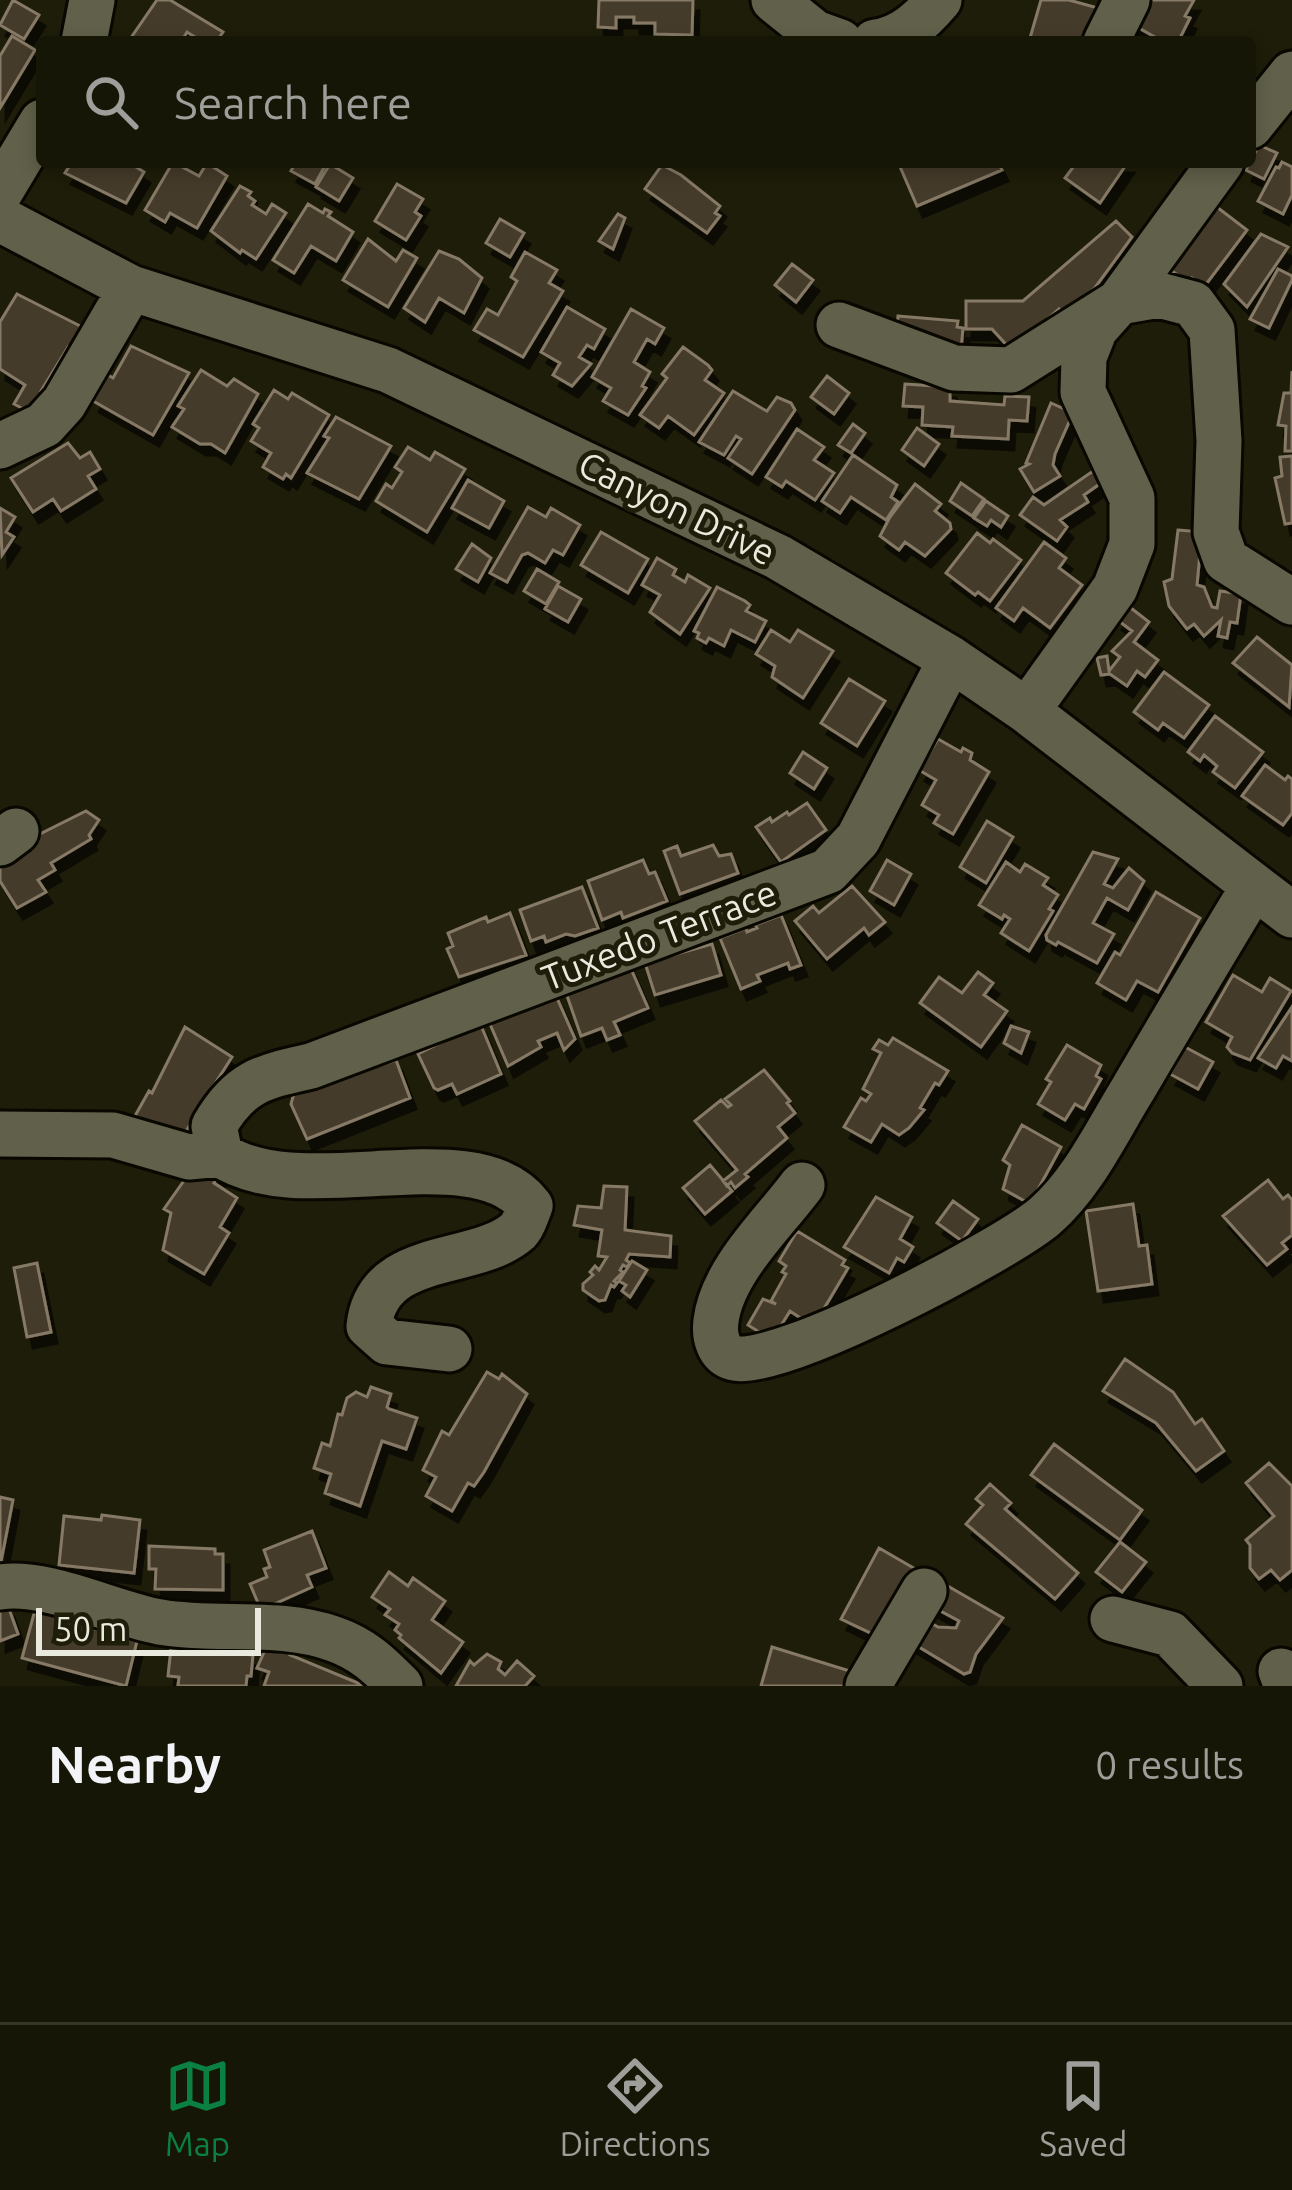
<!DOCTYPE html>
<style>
:root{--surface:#161607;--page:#232315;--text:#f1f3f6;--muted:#9e9f9b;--line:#353528;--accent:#0b8043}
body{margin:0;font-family:Ubuntu,sans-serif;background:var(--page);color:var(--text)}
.scale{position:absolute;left:36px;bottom:30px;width:225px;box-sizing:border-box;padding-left:12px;border:6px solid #e9e9dd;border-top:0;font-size:33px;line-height:42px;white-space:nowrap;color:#e9e9dd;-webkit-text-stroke:9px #1e1d09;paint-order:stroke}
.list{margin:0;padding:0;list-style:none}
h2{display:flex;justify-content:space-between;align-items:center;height:156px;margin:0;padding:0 48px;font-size:51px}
h2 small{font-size:39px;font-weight:400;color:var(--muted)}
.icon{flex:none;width:66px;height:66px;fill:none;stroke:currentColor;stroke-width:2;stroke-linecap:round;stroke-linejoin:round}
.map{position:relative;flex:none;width:1292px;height:1686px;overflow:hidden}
.search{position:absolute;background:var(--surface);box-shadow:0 6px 18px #0003;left:36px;right:36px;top:36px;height:132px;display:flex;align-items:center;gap:30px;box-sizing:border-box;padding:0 42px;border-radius:12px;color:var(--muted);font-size:45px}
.sheet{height:336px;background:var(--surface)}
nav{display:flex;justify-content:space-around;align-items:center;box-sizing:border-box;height:168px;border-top:3px solid var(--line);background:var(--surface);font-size:33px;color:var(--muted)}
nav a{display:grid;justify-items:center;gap:6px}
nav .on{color:var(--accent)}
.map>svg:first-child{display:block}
.building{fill:#453a29;stroke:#867a66;stroke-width:3;filter:url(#shadow)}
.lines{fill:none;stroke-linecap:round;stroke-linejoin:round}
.minor-casing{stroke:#080700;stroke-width:51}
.minor{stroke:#61604a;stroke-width:45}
.labels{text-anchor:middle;stroke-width:10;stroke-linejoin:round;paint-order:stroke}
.street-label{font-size:36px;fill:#e9e9dd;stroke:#1e1d09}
</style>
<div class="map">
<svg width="1292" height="1686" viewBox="0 0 1292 1686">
<defs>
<filter id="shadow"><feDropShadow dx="6" dy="11" stdDeviation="0" flood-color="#0009"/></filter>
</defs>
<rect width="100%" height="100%" fill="#1e1d09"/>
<path class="building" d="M 13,0 L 39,15 L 24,39 L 0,25 Z
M 157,0 L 170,0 L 223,32 L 216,42 L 203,42 L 187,32 L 181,42 L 128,42 Z
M 599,0 L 693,0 L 692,35 L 655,34 L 655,23 L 634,23 L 634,17 L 616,17 L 616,28 L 598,27 Z
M 1041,0 L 1069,0 L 1098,8 L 1088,42 L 1038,42 L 1030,38 Z
M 1145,0 L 1194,0 L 1185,16 L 1190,18 L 1178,42 L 1164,42 L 1128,22 Z
M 12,36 L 35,50 L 0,108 L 0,56 Z
M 1259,145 L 1277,153 L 1264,179 L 1246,170 Z
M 72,162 L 128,162 L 144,172 L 126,203 L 65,173 Z
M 173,162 L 199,176 L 207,163 L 227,176 L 197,228 L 170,213 L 165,222 L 145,210 Z
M 296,162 L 327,162 L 315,184 L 291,171 Z
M 898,162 L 998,162 L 1002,170 L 917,206 Z
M 1077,162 L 1128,162 L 1100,203 L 1065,178 Z
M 1282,162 L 1292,167 L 1292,195 L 1283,214 L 1258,201 L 1276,167 L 1279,168 Z
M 330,164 L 353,178 L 339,201 L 316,187 Z
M 662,165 L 681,175 L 720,206 L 715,213 L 720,216 L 707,233 L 645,189 Z
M 397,184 L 423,199 L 415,212 L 421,216 L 406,240 L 375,221 Z
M 240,186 L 251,192 L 248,196 L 255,201 L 252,205 L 266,214 L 272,204 L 286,213 L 256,259 L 242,250 L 240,253 L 211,231 Z
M 1209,201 L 1247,230 L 1204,287 L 1192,278 L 1189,283 L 1162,264 Z
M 308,204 L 323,213 L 325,209 L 331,212 L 328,216 L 353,232 L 336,261 L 311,246 L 294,273 L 273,260 Z
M 618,214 L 625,218 L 613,249 L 599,241 Z
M 500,219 L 524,233 L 510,257 L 486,243 Z
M 1116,221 L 1132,237 L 1094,289 L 1064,315 L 1059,309 L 1044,322 L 1047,324 L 1012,351 L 992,329 L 966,329 L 966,301 L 1023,301 Z
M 1261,234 L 1288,247 L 1247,307 L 1224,284 Z
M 368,239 L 396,261 L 403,250 L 417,258 L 388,307 L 343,280 Z
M 439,251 L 459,259 L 482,278 L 464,313 L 439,298 L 425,322 L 404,308 Z
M 525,252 L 557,270 L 549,283 L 563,291 L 523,357 L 474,330 L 487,309 L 498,315 L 517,281 L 511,277 Z
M 792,264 L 813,280 L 796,302 L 775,285 Z
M 1278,269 L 1292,276 L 1292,280 L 1269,328 L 1250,319 Z
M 17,294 L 88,330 L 74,351 L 68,347 L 41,391 L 50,396 L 31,413 L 14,404 L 25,385 L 0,369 L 0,322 Z
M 567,307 L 605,329 L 594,349 L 587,345 L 579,357 L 591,364 L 572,386 L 553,375 L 560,363 L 541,352 Z
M 631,309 L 664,328 L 655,344 L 647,339 L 634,362 L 650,372 L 642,386 L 646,388 L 628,415 L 603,401 L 611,388 L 592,377 Z
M 898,316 L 958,321 L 957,327 L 963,328 L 961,350 L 896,340 Z
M 131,346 L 189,373 L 153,435 L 93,401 L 108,375 L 113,378 Z
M 683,347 L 708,365 L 712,370 L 705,380 L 724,393 L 694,435 L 668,416 L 659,428 L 640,415 L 667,378 L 662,374 Z
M 201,370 L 227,386 L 234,379 L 258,394 L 225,453 L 211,444 L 200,444 L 172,427 L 184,409 L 178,406 Z
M 1292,371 L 1292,451 L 1285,451 L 1286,426 L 1278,425 L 1284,393 L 1291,393 Z
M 827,376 L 849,393 L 834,414 L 811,397 Z
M 905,384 L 950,387 L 950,401 L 1004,405 L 1005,396 L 1029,397 L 1027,421 L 1009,420 L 1008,439 L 952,436 L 953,427 L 922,425 L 923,407 L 903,406 Z
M 274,390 L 288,399 L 292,393 L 329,415 L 291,478 L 286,474 L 283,479 L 263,467 L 271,453 L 251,441 L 259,428 L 253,424 Z
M 733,391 L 763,409 L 767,411 L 777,397 L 791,403 L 795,410 L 752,474 L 728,458 L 741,439 L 736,436 L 724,455 L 699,442 Z
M 1051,403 L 1073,413 L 1055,454 L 1053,465 L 1060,476 L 1034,492 L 1020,469 L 1029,464 L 1026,463 Z
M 336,417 L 391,446 L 359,499 L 307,473 L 329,438 L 324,436 Z
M 853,424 L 865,433 L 851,453 L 838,445 Z
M 917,428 L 939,444 L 924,466 L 902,450 Z
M 797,429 L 824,447 L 814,460 L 834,473 L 815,500 L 786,481 L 782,487 L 766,477 Z
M 68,443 L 80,458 L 90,452 L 100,469 L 88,476 L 96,489 L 61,511 L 53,499 L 33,512 L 11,478 Z
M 408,447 L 430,460 L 435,452 L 465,469 L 427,532 L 376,501 L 386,484 L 392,488 L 402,472 L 395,467 Z
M 853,455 L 897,485 L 891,497 L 898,502 L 886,520 L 851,497 L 840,513 L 822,501 Z
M 1292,456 L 1292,523 L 1285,524 L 1275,478 L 1282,476 L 1280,457 Z
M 1093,471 L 1101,483 L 1084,495 L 1088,502 L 1060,520 L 1067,527 L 1057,541 L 1020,515 L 1033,497 L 1044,505 Z
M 468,480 L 504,501 L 489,528 L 452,508 Z
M 961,483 L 984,499 L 972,516 L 950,501 Z
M 915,484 L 941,504 L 935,511 L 950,523 L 951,529 L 925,556 L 905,542 L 899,550 L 880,536 L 890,517 Z
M 986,501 L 1008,516 L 1001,527 L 991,520 L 987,526 L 974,518 Z
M 528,507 L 546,517 L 551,508 L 580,525 L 563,555 L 553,550 L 545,563 L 528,553 L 522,555 L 507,582 L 490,573 Z
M 0,508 L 15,517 L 6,532 L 14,537 L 2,555 Z
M 1178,530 L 1202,532 L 1197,585 L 1204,587 L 1212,607 L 1217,608 L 1220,591 L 1241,594 L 1237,623 L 1230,622 L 1227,638 L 1218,636 L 1221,620 L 1204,636 L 1194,624 L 1187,629 L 1169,606 L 1164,582 L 1172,579 Z
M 601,532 L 648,559 L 628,593 L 581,565 Z
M 977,533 L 990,543 L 993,539 L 1021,560 L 990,601 L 978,592 L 975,595 L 946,573 Z
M 1044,542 L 1066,558 L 1059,568 L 1082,585 L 1050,628 L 1023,608 L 1014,621 L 996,608 Z
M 472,544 L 491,558 L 478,582 L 456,569 Z
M 657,558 L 676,569 L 673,575 L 685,582 L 688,575 L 710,588 L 680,634 L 650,612 L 660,595 L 642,585 Z
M 537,569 L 559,582 L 546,604 L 524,591 Z
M 558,586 L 581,599 L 568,622 L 545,609 Z
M 717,587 L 745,601 L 750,605 L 746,611 L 766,621 L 755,642 L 731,630 L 724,646 L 709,638 L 706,643 L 697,638 L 699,633 L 694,631 Z
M 1127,605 L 1149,622 L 1134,642 L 1158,660 L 1145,677 L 1137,671 L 1127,686 L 1110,674 L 1101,675 L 1097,658 L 1107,656 L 1109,671 L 1120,657 L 1112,651 L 1132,631 L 1116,619 Z
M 771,630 L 790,642 L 798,630 L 833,651 L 803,698 L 772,677 L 775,666 L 756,654 Z
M 1257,637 L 1292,665 L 1289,707 L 1233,663 Z
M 1164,672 L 1209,705 L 1184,738 L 1163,723 L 1158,730 L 1134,712 Z
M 849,679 L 885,701 L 857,746 L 821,723 Z
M 1215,716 L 1263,752 L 1235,788 L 1213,772 L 1217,766 L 1204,755 L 1200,761 L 1188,752 Z
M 938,739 L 961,752 L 963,748 L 972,753 L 970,760 L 989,772 L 953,834 L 934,823 L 939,815 L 922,805 L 936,780 L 919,770 Z
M 803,752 L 827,768 L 814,789 L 790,773 Z
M 1265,765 L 1285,780 L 1288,776 L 1292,779 L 1292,813 L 1283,825 L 1242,796 Z
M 807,803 L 826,830 L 781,862 L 756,827 L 770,818 L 772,822 L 787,812 L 789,815 Z
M 86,811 L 99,820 L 89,835 L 91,839 L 51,863 L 55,870 L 38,880 L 46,892 L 17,908 L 0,881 L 0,854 Z
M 987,821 L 1013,837 L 986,883 L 960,867 Z
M 713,845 L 719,856 L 731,854 L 738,873 L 680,894 L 664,851 L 677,846 L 681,856 Z
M 1093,852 L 1118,859 L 1104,884 L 1113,888 L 1129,868 L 1144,881 L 1128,910 L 1107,898 L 1093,923 L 1114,934 L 1097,963 L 1058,942 L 1056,945 L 1047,940 L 1046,935 Z
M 643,860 L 649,874 L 655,872 L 667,901 L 623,918 L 621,912 L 602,920 L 588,881 Z
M 887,860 L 911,874 L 894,905 L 870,891 Z
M 1006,862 L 1020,872 L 1025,864 L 1048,878 L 1043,885 L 1058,895 L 1049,909 L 1053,911 L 1029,951 L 1001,933 L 1010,919 L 1004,915 L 1002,919 L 979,905 Z
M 852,886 L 885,922 L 869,935 L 864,928 L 827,959 L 795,921 L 813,906 L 819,913 Z
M 582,887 L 598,928 L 575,936 L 566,934 L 546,942 L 544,936 L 531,941 L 520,910 Z
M 1156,892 L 1200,918 L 1158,992 L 1137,981 L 1126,1000 L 1097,983 L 1115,952 L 1120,955 Z
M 510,913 L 526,955 L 459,977 L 447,949 L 453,946 L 448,933 L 486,917 L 488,922 Z
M 781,915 L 801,965 L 790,969 L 788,963 L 757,975 L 760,981 L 741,989 L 720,938 L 746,928 L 747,932 L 757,928 L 755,925 Z
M 712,944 L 721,975 L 655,995 L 645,963 Z
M 628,962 L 648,1008 L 614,1022 L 620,1035 L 607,1040 L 602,1028 L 581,1036 L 564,987 Z
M 978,972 L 993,983 L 984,995 L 1007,1011 L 981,1047 L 920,1003 L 939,977 L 962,993 Z
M 1233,975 L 1262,992 L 1270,978 L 1291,991 L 1250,1060 L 1232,1053 L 1227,1047 L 1232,1037 L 1206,1022 Z
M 541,993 L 546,1003 L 557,998 L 575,1039 L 564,1050 L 557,1033 L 538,1041 L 541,1047 L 508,1066 L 487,1017 Z
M 1292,1007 L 1292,1061 L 1283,1056 L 1276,1068 L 1258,1058 Z
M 480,1023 L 501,1074 L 457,1094 L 452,1084 L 438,1090 L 434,1088 L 418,1054 Z
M 1011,1026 L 1029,1032 L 1021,1053 L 1004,1043 Z
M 185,1027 L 232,1057 L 207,1096 L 212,1099 L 199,1109 L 181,1140 L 135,1116 L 149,1091 L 152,1093 Z
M 893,1038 L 948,1071 L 939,1085 L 935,1083 L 920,1108 L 924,1110 L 909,1128 L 899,1135 L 882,1124 L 871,1142 L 844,1127 L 861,1098 L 866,1101 L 871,1094 L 863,1089 L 881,1053 L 873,1049 L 879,1040 L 888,1045 Z
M 1067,1045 L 1101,1065 L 1096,1076 L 1101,1079 L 1084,1109 L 1075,1104 L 1065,1120 L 1038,1104 L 1051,1082 L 1046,1079 Z
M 1185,1047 L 1213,1062 L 1198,1089 L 1170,1074 Z
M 396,1060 L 410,1098 L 307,1139 L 291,1104 L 294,1093 Z
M 764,1070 L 790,1101 L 787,1103 L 795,1113 L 778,1127 L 787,1138 L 745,1174 L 748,1177 L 735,1188 L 731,1182 L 727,1186 L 723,1181 L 737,1170 L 695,1121 L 721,1100 L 728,1107 L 731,1105 L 725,1099 Z
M 1022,1125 L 1061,1147 L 1030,1204 L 1003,1189 L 1010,1165 L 1003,1160 Z
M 710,1165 L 732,1191 L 705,1214 L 683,1188 Z
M 221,1173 L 214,1183 L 237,1198 L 220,1227 L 229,1233 L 204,1274 L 163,1250 L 171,1213 L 164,1209 L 188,1175 Z
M 1268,1180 L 1283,1199 L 1288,1195 L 1292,1200 L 1292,1235 L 1282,1243 L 1287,1249 L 1267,1265 L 1223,1216 Z
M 604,1186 L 627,1187 L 625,1230 L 671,1236 L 670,1257 L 629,1254 L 626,1260 L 630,1263 L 627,1267 L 623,1265 L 620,1270 L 623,1272 L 614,1281 L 617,1283 L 614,1287 L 611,1285 L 605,1300 L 599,1301 L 583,1290 L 583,1284 L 593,1275 L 590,1272 L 595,1266 L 599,1270 L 607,1257 L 598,1256 L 602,1230 L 574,1225 L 578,1206 L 601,1208 Z
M 876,1197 L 912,1217 L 900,1239 L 913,1247 L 904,1262 L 897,1258 L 889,1273 L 844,1247 Z
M 953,1201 L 978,1219 L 962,1241 L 937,1223 Z
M 1133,1204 L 1139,1246 L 1147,1245 L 1152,1284 L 1098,1291 L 1086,1211 Z
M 797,1231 L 845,1260 L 842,1265 L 848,1268 L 816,1322 L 808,1323 L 790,1311 L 772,1340 L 748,1325 L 763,1299 L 776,1304 L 771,1301 L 786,1274 L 782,1272 L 786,1266 L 779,1261 Z
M 632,1261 L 647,1270 L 630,1297 L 622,1291 L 626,1285 L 619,1281 Z
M 37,1263 L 51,1332 L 27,1337 L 14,1268 Z
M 1125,1359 L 1173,1392 L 1195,1424 L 1202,1419 L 1224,1451 L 1196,1471 L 1156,1423 L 1103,1391 Z
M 487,1372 L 499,1379 L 502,1374 L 527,1394 L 484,1472 L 474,1486 L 468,1483 L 452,1511 L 426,1496 L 436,1477 L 423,1470 L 442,1431 L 449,1435 Z
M 371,1387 L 391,1394 L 387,1407 L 389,1409 L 417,1418 L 406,1449 L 382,1441 L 360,1506 L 325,1493 L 331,1474 L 314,1468 L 322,1443 L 330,1446 L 338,1414 L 342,1415 L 347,1398 L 356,1392 L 367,1397 Z
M 1054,1444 L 1142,1510 L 1120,1540 L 1031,1475 Z
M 1269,1463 L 1292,1486 L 1292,1570 L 1280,1580 L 1271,1570 L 1259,1579 L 1250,1568 L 1250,1545 L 1246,1540 L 1274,1516 L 1246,1483 Z
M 990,1484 L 1011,1503 L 1005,1509 L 1078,1573 L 1055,1599 L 966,1524 L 983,1505 L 976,1499 Z
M 0,1497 L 13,1500 L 0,1567 Z
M 102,1515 L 140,1520 L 134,1573 L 59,1565 L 64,1516 L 101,1520 Z
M 312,1531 L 326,1568 L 307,1575 L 312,1587 L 261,1610 L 250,1584 L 267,1577 L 264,1569 L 270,1567 L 264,1550 Z
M 1120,1542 L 1146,1562 L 1122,1592 L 1096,1572 Z
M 149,1546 L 215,1549 L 215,1554 L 223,1554 L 223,1590 L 155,1589 L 156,1569 L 149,1569 Z
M 879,1548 L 917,1570 L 875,1635 L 841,1619 Z
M 389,1572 L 408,1586 L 413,1578 L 445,1601 L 432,1620 L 463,1642 L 441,1673 L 399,1638 L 401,1635 L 395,1630 L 399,1624 L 385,1615 L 390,1609 L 372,1597 Z
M 946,1585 L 1003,1618 L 976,1654 L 970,1672 L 964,1674 L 909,1641 L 922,1618 L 938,1627 L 956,1628 L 959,1621 L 933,1607 Z
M 8,1606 L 18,1634 L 0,1641 L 0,1609 Z
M 35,1610 L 60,1617 L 58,1622 L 64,1620 L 137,1641 L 126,1686 L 22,1658 Z
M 269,1641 L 292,1650 L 290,1655 L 365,1686 L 264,1686 L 269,1672 L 257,1668 Z
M 772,1647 L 853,1672 L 849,1686 L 761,1686 Z
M 171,1648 L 253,1655 L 251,1676 L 247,1676 L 246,1686 L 178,1686 L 179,1677 L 168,1676 Z
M 487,1654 L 501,1662 L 498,1669 L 505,1675 L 517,1661 L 534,1676 L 525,1686 L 456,1686 L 470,1661 L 474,1665 Z"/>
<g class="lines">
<g class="minor-casing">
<path id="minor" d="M 774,0 L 815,33 L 840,42
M 84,42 L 92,0
M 875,42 C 902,39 922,20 939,0
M 1106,42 L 1127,0
M 1250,126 L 1292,74
M 0,192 L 42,122
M 0,219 L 131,288 L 388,370 L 778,557 L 951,659 L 1027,711 L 1292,915
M 839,325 L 954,368 L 1011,370 L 1119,302 L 1221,162
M 0,446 L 44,425 L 64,403 L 131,288
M 1027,711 L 1115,588 L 1132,544 L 1132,498 L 1083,392 L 1084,357 L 1095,329 L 1119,302 L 1159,295 L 1193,304 L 1212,330 L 1219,441 L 1216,532 L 1226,560 L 1292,602
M 0,843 L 16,831
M 0,1134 L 113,1135 L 189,1157 L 220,1154
M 802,1185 C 773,1224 722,1271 716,1321 C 714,1336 718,1354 734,1358 C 779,1370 1007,1249 1045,1216 C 1083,1183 1107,1131 1133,1089 C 1173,1021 1213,953 1254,886
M 449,1349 L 387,1342 L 369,1326 C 378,1248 475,1269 518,1231 C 524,1225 526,1215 530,1206 C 475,1132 299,1210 220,1154 L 214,1126 C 240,1081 262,1077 311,1066 L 828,871 L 858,839 L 951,659
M 0,1587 C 47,1580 111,1613 160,1622 C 217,1632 279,1619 334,1639 C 363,1649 379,1665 400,1686
M 1113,1619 L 1170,1634 L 1220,1686
M 1281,1671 L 1287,1686
M 868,1686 L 924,1591"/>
</g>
<use href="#minor" class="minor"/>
</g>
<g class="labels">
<g class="street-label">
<text transform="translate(677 508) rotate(26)" y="13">Canyon Drive</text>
<text transform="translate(659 935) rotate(-21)" y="13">Tuxedo Terrace</text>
</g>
</g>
</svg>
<div class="scale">50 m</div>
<div class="search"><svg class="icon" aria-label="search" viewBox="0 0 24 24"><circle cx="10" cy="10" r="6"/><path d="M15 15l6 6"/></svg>Search here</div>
</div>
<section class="sheet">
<h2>Nearby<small>0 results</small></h2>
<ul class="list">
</ul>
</section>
<nav>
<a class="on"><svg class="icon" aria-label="map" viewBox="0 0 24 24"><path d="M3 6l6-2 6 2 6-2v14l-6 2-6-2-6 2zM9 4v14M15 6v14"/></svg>Map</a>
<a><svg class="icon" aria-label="directions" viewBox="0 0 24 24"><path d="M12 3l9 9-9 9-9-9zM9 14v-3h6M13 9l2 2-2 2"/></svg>Directions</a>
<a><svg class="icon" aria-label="saved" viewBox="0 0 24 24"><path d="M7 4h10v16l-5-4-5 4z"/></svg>Saved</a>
</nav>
